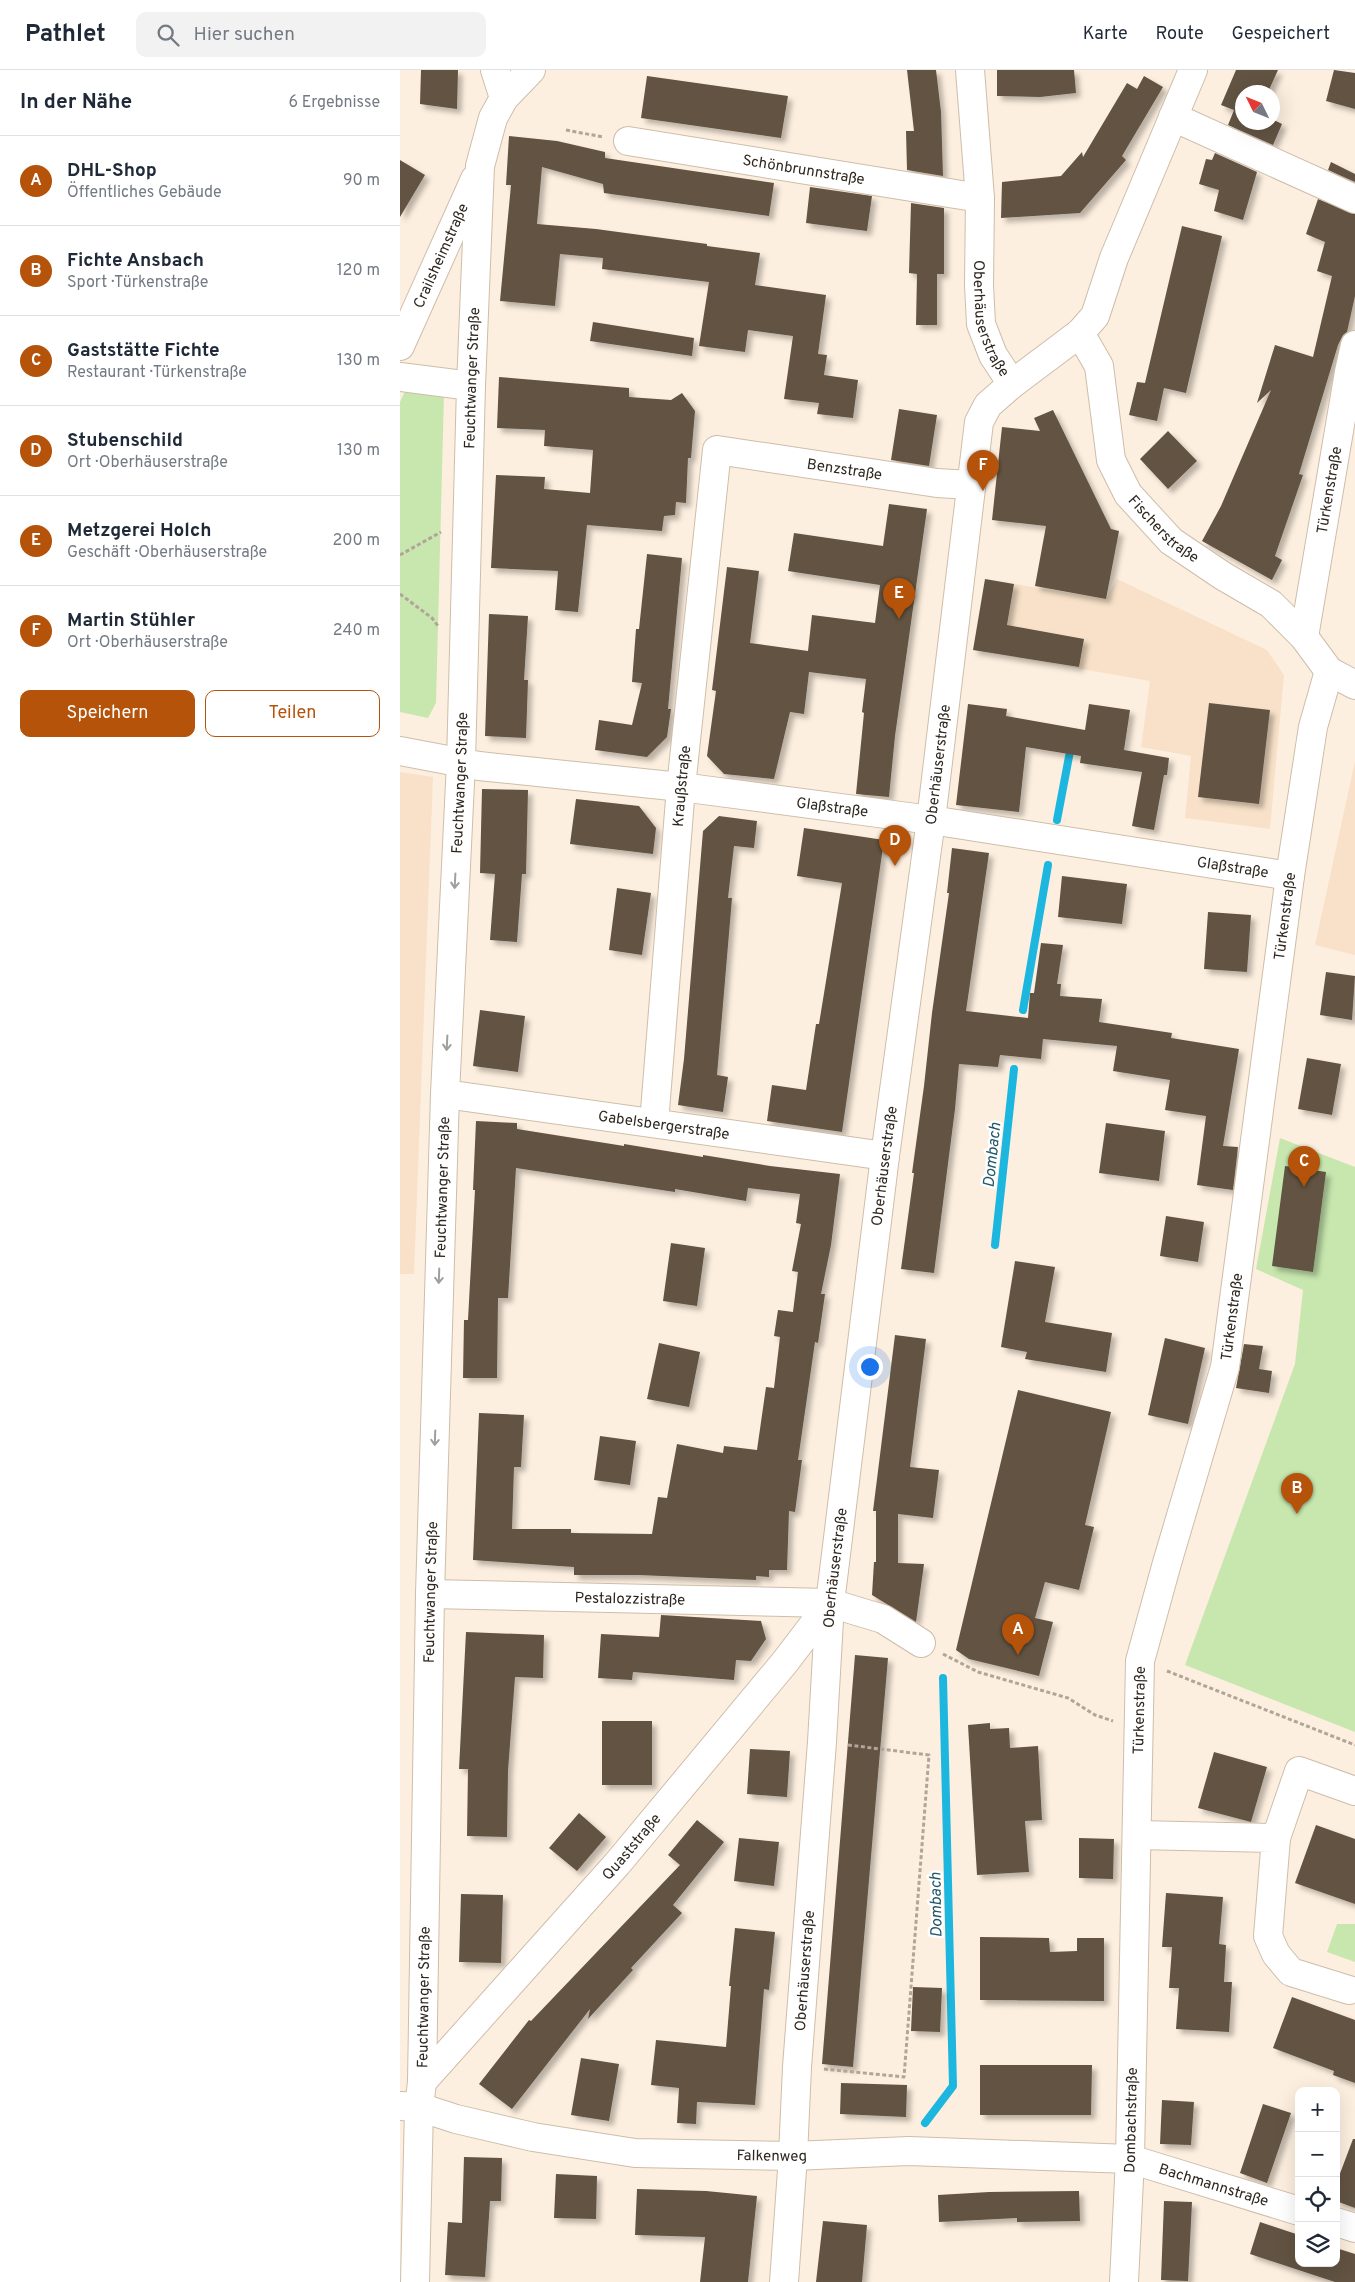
<!DOCTYPE html>
<html lang="de">
<meta charset="utf-8">
<style>
:root{--surface:#fff;--page:#f2f2f3;--text:#1f2937;--muted:#747a83;--line:#e0e1e3;--accent:#b45309}
body{margin:0;font-family:Overpass,sans-serif;background:var(--page);color:var(--text)}
.controls{position:absolute;right:15px;bottom:15px;display:grid;overflow:hidden;border-radius:10px;box-shadow:0 5px 20px #0002}
.controls button{width:45px;height:45px;display:grid;place-items:center;padding:0;border:0;border-bottom:1px solid var(--line);background:var(--surface);color:var(--text);font:25px sans-serif}
.compass{position:absolute;left:835px;top:15px;width:45px;height:45px;border-radius:50%;background:var(--surface);box-shadow:0 5px 20px #0002;rotate:313deg}
.you{position:absolute;left:469px;top:1296px;width:18px;height:18px;margin:-12px;border:4px solid #fff;border-radius:50%;background:#1a73e8;box-shadow:0 0 0 8px #1a73e833}
.badge{display:grid;place-items:center;width:32px;height:32px;border-radius:50%;background:var(--accent);color:#fff;font-size:16px;font-weight:700}
.pin{position:absolute;translate:-50% -41px;filter:drop-shadow(0 1px 2px #0008)}
.pin::after{content:'';position:absolute;top:26px;width:18px;height:15px;background:inherit;clip-path:polygon(0 0,100% 0,50% 100%)}
.list{margin:0;padding:0;list-style:none}
h2{display:flex;justify-content:space-between;align-items:center;height:65px;margin:0;padding:0 20px;font-size:21px}
h2 small{font-size:16px;font-weight:400;color:var(--muted)}
.list li{display:grid;grid-template-columns:32px 1fr auto;gap:15px;align-items:center;box-sizing:border-box;height:90px;padding:0 20px;border-top:1px solid var(--line)}
.list b{display:block;font-size:19px;white-space:nowrap}
.list p{margin:0;font-size:16px;white-space:nowrap;color:var(--muted)}
.list em{font-size:16px;font-style:normal;color:var(--muted)}
.actions{display:flex;gap:10px;padding:15px 20px}
.actions a{flex:1;padding:11px 0;border:1px solid var(--accent);border-radius:10px;text-align:center;font-size:18px;color:var(--accent)}
.actions .main{background:var(--accent);color:#fff}
.icon{flex:none;width:28px;height:28px;fill:none;stroke:currentColor;stroke-width:2;stroke-linecap:round;stroke-linejoin:round}
.map{position:relative;flex:none;width:955px;height:2212px;overflow:hidden}
header{display:flex;align-items:center;gap:30px;box-sizing:border-box;height:70px;padding:0 25px;background:var(--surface);border-bottom:1px solid var(--line)}
header strong{font-size:24px}
nav{display:flex;gap:28px;margin-inline-start:auto;font-size:18px}
.search{width:350px;height:45px;background:var(--page);display:flex;align-items:center;gap:12px;box-sizing:border-box;padding:0 18px;border-radius:10px;color:var(--muted);font-size:19px}
main{display:flex}
aside{flex:1;background:var(--surface)}
.map>svg:first-child{display:block}
.built{fill:#f8e1c8}
.green{fill:#c7e7ae}
.lines{fill:none;stroke-linecap:round;stroke-linejoin:round}
.stream{stroke:#1cb6df;stroke-width:8}
.building{fill:#625343;filter:url(#shadow)}
.minor-casing{stroke:#cebdaa;stroke-width:30}
.path{stroke:#b0a598;stroke-width:3;stroke-dasharray:4 2.5;stroke-linecap:butt}
.minor{stroke:#fff;stroke-width:28}
.oneway{stroke:#a19e9b}
.labels{text-anchor:middle;stroke-width:5;stroke-linejoin:round;paint-order:stroke}
.street-label{font-size:15px;fill:#2e2720;stroke:#fefefe}
.water-label{font-size:16px;font-style:italic;fill:#21586a;stroke:#fefefe}
</style>
<header>
<strong>Pathlet</strong>
<div class="search"><svg class="icon" aria-label="search" viewBox="0 0 24 24"><circle cx="10" cy="10" r="6"/><path d="M15 15l6 6"/></svg>Hier suchen</div>
<nav><a>Karte</a><a>Route</a><a>Gespeichert</a></nav>
</header>
<main>
<aside>
<h2>In der Nähe<small>6 Ergebnisse</small></h2>
<ul class="list">
<li><span class="badge">A</span><div><b>DHL-Shop</b><p>Öffentliches Gebäude</p></div><em>90 m</em></li>
<li><span class="badge">B</span><div><b>Fichte Ansbach</b><p>Sport · Türkenstraße</p></div><em>120 m</em></li>
<li><span class="badge">C</span><div><b>Gaststätte Fichte</b><p>Restaurant · Türkenstraße</p></div><em>130 m</em></li>
<li><span class="badge">D</span><div><b>Stubenschild</b><p>Ort · Oberhäuserstraße</p></div><em>130 m</em></li>
<li><span class="badge">E</span><div><b>Metzgerei Holch</b><p>Geschäft · Oberhäuserstraße</p></div><em>200 m</em></li>
<li><span class="badge">F</span><div><b>Martin Stühler</b><p>Ort · Oberhäuserstraße</p></div><em>240 m</em></li>
</ul>
<div class="actions"><a class="main">Speichern</a><a>Teilen</a></div>
</aside>
<div class="map">
<svg width="955" height="2212" viewBox="0 0 955 2212">
<defs>
<filter id="shadow"><feDropShadow dx="4.5" dy="4.5" stdDeviation="2.5" flood-color="#0004"/></filter>
</defs>
<rect width="100%" height="100%" fill="#fdefdf"/>
<path class="built" d="M 717,509 L 867,580 L 884,605 L 870,759 L 785,748 L 791,686 L 741,677 L 750,611 L 602,585 L 614,514 L 706,529 Z
M 955,691 L 955,885 L 915,875 Z
M 0,702 L 33,707 L 14,1204 L 0,1204 Z"/>
<path class="green" d="M 5,321 L 44,325 L 36,633 L 28,648 L 0,642 L 0,332 Z
M 880,1068 L 955,1097 L 955,1662 L 785,1595 L 895,1294 L 903,1220 L 856,1199 Z
M 937,1854 L 955,1854 L 955,1892 L 927,1882 Z"/>
<g class="lines">
<path class="stream" d="M 657,750 L 671,676
M 623,940 L 648,795
M 595,1175 L 614,999
M 525,2053 L 553,2016 L 543,1608"/>
</g>
<path class="building" d="M 21,0 L 58,0 L 57,39 L 20,34 Z
M 507,0 L 536,0 L 541,42 L 543,106 L 507,100 L 506,61 L 514,61 Z
M 597,0 L 674,0 L 676,23 L 640,27 L 597,26 Z
M 836,0 L 878,0 L 868,22 L 842,22 L 842,52 L 872,52 L 872,49 L 882,54 L 873,75 L 828,55 L 834,40 L 821,35 Z
M 934,0 L 955,3 L 955,39 L 926,31 Z
M 247,6 L 388,26 L 381,68 L 241,48 Z
M 744,6 L 763,17 L 722,86 L 726,90 L 680,143 L 601,148 L 602,112 L 661,106 L 682,82 L 683,87 L 727,13 L 737,19 Z
M 109,66 L 157,71 L 205,82 L 205,88 L 374,113 L 369,146 L 204,123 L 203,114 L 142,97 L 137,154 L 196,159 L 307,174 L 307,176 L 360,183 L 355,215 L 426,225 L 418,284 L 427,285 L 424,305 L 458,310 L 453,348 L 417,344 L 419,333 L 384,329 L 393,266 L 348,260 L 345,282 L 299,276 L 309,212 L 202,199 L 203,188 L 160,184 L 155,236 L 100,231 L 111,115 L 106,115 Z
M 815,83 L 857,102 L 843,150 L 814,141 L 819,120 L 799,114 L 806,89 L 812,90 Z
M 0,90 L 25,105 L 0,147 Z
M 931,92 L 955,104 L 955,112 L 928,100 Z
M 410,117 L 472,126 L 467,161 L 406,153 Z
M 918,129 L 955,144 L 955,226 L 947,262 L 943,265 L 938,275 L 899,404 L 903,405 L 875,486 L 882,490 L 872,510 L 802,471 L 821,436 L 871,320 L 857,333 L 875,275 L 913,287 L 932,206 L 917,201 L 925,172 L 906,164 Z
M 511,133 L 544,138 L 544,204 L 537,204 L 537,255 L 516,255 L 517,204 L 509,203 Z
M 782,156 L 822,166 L 786,323 L 764,318 L 757,351 L 729,345 L 737,312 L 745,313 Z
M 193,252 L 294,268 L 292,286 L 190,271 Z
M 99,307 L 229,318 L 229,327 L 271,330 L 282,323 L 295,341 L 291,388 L 288,388 L 286,433 L 276,432 L 275,445 L 264,446 L 262,461 L 187,455 L 178,542 L 155,540 L 158,501 L 91,498 L 96,405 L 145,407 L 144,419 L 190,423 L 193,380 L 144,376 L 145,360 L 97,358 Z
M 499,339 L 537,345 L 529,396 L 491,390 Z
M 653,340 L 711,459 L 719,461 L 706,529 L 635,516 L 646,456 L 592,450 L 602,357 L 640,361 L 634,348 Z
M 768,361 L 797,391 L 768,419 L 740,389 Z
M 489,434 L 527,439 L 495,666 L 489,727 L 456,724 L 464,643 L 462,642 L 466,609 L 409,602 L 404,644 L 390,642 L 374,709 L 324,704 L 307,686 L 316,621 L 312,620 L 327,497 L 359,501 L 350,573 L 408,581 L 412,545 L 475,553 L 480,515 L 388,501 L 394,463 L 483,476 Z
M 247,484 L 282,488 L 268,639 L 271,639 L 267,667 L 247,687 L 195,680 L 199,650 L 232,655 L 242,613 L 232,612 L 236,559 L 239,559 Z
M 585,509 L 614,514 L 607,555 L 684,569 L 679,597 L 573,580 Z
M 89,544 L 128,546 L 124,610 L 128,610 L 126,668 L 85,666 Z
M 809,633 L 870,640 L 859,734 L 798,727 Z
M 568,634 L 607,639 L 606,646 L 685,660 L 689,634 L 730,640 L 724,680 L 769,688 L 767,705 L 764,705 L 754,760 L 732,756 L 742,702 L 680,693 L 681,686 L 626,677 L 619,742 L 556,735 Z
M 82,719 L 128,720 L 126,804 L 122,804 L 117,872 L 90,870 L 95,804 L 80,803 Z
M 176,729 L 239,736 L 256,758 L 253,784 L 170,774 Z
M 319,746 L 357,751 L 354,778 L 334,776 L 328,828 L 332,828 L 317,1005 L 328,1007 L 323,1042 L 278,1035 L 284,989 L 303,761 Z
M 404,758 L 484,770 L 442,1062 L 367,1051 L 372,1015 L 406,1020 L 416,954 L 419,954 L 442,813 L 397,806 Z
M 552,778 L 589,783 L 566,941 L 628,948 L 630,923 L 634,923 L 641,873 L 663,875 L 657,914 L 661,914 L 660,926 L 702,929 L 699,952 L 772,963 L 771,968 L 839,979 L 823,1076 L 838,1077 L 833,1120 L 797,1115 L 806,1046 L 765,1040 L 770,1010 L 713,1001 L 717,976 L 643,969 L 641,989 L 600,985 L 598,997 L 559,994 L 555,1039 L 534,1203 L 501,1199 L 514,1103 L 512,1103 L 524,1016 L 532,943 L 549,823 L 547,823 Z
M 662,806 L 727,814 L 722,854 L 658,847 Z
M 217,818 L 251,823 L 242,885 L 209,880 Z
M 808,842 L 851,845 L 847,902 L 804,899 Z
M 926,902 L 955,906 L 952,950 L 920,945 Z
M 80,940 L 125,946 L 118,1002 L 73,996 Z
M 907,988 L 941,994 L 932,1045 L 898,1039 Z
M 76,1051 L 117,1053 L 117,1059 L 224,1076 L 224,1074 L 303,1087 L 303,1085 L 370,1096 L 440,1104 L 431,1175 L 421,1224 L 425,1224 L 418,1273 L 415,1272 L 398,1390 L 402,1390 L 395,1442 L 389,1441 L 387,1500 L 369,1500 L 369,1507 L 356,1506 L 356,1510 L 239,1505 L 174,1505 L 174,1497 L 73,1490 L 79,1343 L 124,1345 L 121,1397 L 114,1397 L 112,1459 L 171,1459 L 171,1463 L 252,1464 L 258,1427 L 267,1428 L 277,1374 L 323,1383 L 324,1376 L 357,1380 L 366,1317 L 374,1318 L 380,1267 L 374,1266 L 378,1240 L 393,1242 L 398,1202 L 392,1201 L 401,1154 L 396,1153 L 400,1124 L 348,1118 L 346,1131 L 275,1119 L 275,1122 L 116,1098 L 108,1228 L 98,1228 L 97,1308 L 63,1308 L 64,1250 L 68,1250 L 75,1120 L 73,1120 Z
M 706,1053 L 765,1061 L 759,1111 L 699,1103 Z
M 885,1096 L 926,1102 L 913,1202 L 872,1196 Z
M 766,1146 L 804,1152 L 798,1192 L 760,1186 Z
M 271,1173 L 305,1178 L 297,1236 L 263,1231 Z
M 615,1191 L 655,1197 L 645,1252 L 712,1263 L 706,1302 L 625,1289 L 627,1282 L 601,1277 Z
M 495,1265 L 526,1269 L 510,1397 L 539,1400 L 533,1448 L 498,1444 L 498,1493 L 524,1494 L 516,1552 L 472,1525 L 474,1492 L 476,1492 L 476,1441 L 473,1441 Z
M 765,1268 L 805,1278 L 788,1354 L 748,1345 Z
M 259,1273 L 300,1282 L 289,1337 L 247,1329 Z
M 844,1274 L 863,1276 L 859,1299 L 872,1301 L 869,1323 L 836,1318 Z
M 618,1320 L 711,1342 L 685,1455 L 694,1457 L 679,1520 L 645,1512 L 635,1548 L 653,1552 L 639,1606 L 569,1589 L 556,1580 Z
M 200,1366 L 236,1371 L 230,1415 L 194,1410 Z
M 261,1545 L 361,1551 L 366,1569 L 351,1591 L 336,1590 L 334,1610 L 233,1602 L 232,1610 L 198,1608 L 201,1564 L 259,1567 Z
M 66,1562 L 144,1565 L 143,1608 L 115,1607 L 108,1701 L 107,1767 L 67,1766 L 68,1699 L 59,1699 Z
M 455,1585 L 488,1588 L 453,1997 L 422,1994 Z
M 202,1651 L 252,1651 L 252,1715 L 202,1715 Z
M 590,1653 L 590,1659 L 609,1658 L 610,1678 L 638,1676 L 642,1750 L 625,1751 L 629,1802 L 577,1805 L 568,1655 Z
M 350,1679 L 390,1681 L 387,1727 L 347,1724 Z
M 814,1682 L 867,1697 L 851,1752 L 798,1738 Z
M 179,1743 L 206,1767 L 177,1801 L 149,1778 Z
M 297,1750 L 324,1772 L 273,1835 L 282,1843 L 231,1898 L 233,1900 L 188,1949 L 190,1939 L 112,2039 L 79,2014 L 129,1950 L 131,1951 L 280,1795 L 268,1785 Z
M 916,1755 L 955,1769 L 955,1834 L 895,1813 Z
M 339,1768 L 379,1772 L 374,1816 L 334,1811 Z
M 679,1768 L 714,1769 L 713,1809 L 679,1808 Z
M 766,1823 L 823,1827 L 819,1874 L 826,1875 L 824,1912 L 832,1912 L 829,1962 L 776,1959 L 779,1918 L 769,1918 L 772,1877 L 762,1877 Z
M 61,1824 L 103,1825 L 101,1893 L 59,1892 Z
M 335,1858 L 375,1862 L 369,1920 L 364,1919 L 355,2035 L 297,2032 L 296,2054 L 277,2053 L 279,2018 L 251,2015 L 256,1970 L 326,1977 L 331,1916 L 329,1916 Z
M 580,1867 L 649,1868 L 650,1882 L 677,1881 L 677,1868 L 704,1868 L 704,1931 L 580,1930 Z
M 513,1917 L 542,1918 L 540,1962 L 511,1961 Z
M 892,1927 L 955,1950 L 955,2013 L 933,2005 L 934,2001 L 873,1978 Z
M 181,1988 L 219,1994 L 209,2051 L 171,2045 Z
M 580,1995 L 692,1995 L 691,2045 L 580,2045 Z
M 441,2013 L 507,2015 L 506,2047 L 440,2044 Z
M 762,2030 L 794,2032 L 791,2075 L 760,2074 Z
M 863,2034 L 891,2043 L 867,2113 L 840,2103 Z
M 953,2069 L 955,2069 L 955,2138 L 936,2131 L 936,2114 Z
M 64,2087 L 102,2088 L 101,2131 L 90,2131 L 85,2207 L 45,2205 L 48,2152 L 62,2153 Z
M 156,2104 L 197,2106 L 196,2149 L 154,2148 Z
M 237,2119 L 306,2121 L 357,2126 L 348,2212 L 300,2212 L 305,2167 L 235,2165 Z
M 679,2121 L 680,2151 L 617,2152 L 617,2148 L 539,2152 L 538,2125 L 589,2122 Z
M 764,2131 L 792,2132 L 788,2211 L 761,2210 Z
M 423,2151 L 467,2155 L 462,2212 L 416,2212 Z
M 860,2152 L 899,2165 L 899,2193 L 936,2193 L 936,2178 L 955,2184 L 955,2212 L 935,2212 L 850,2184 Z"/>
<g class="lines">
<g class="minor-casing">
<g id="minor">
<path d="M 95,0 L 104,28"/>
<path id="s1" d="M 570,0 L 580,128 L 579,215 L 581,254 L 593,285 L 612,314"/>
<path d="M 773,47 L 955,129"/>
<path id="s2" d="M 228,71 L 580,128"/>
<path id="s3" d="M 680,263 L 699,296 L 711,390 L 728,424 L 771,471 L 823,506 L 871,534 L 904,567 L 929,601 L 955,615"/>
<path id="s4" d="M 0,276 L 75,109"/>
<path d="M 0,307 L 71,316"/>
<path id="s5" d="M 904,567 L 949,302 L 955,275"/>
<path id="s6" d="M 0,681 L 79,696 L 281,717 L 531,750 L 890,806"/>
<path id="s7" d="M 45,1024 L 485,1086"/>
<path id="s8" d="M 254,1053 L 281,717 L 317,380 L 537,413 L 571,415"/>
<path id="s9" d="M 30,1524 L 430,1533 L 483,1549 L 521,1573"/>
<path d="M 737,1765 L 876,1768 L 868,1866 L 876,1884 L 891,1902 L 949,1920"/>
<path d="M 876,1768 L 899,1701 L 955,1721"/>
<path id="s10" d="M 22,2012 L 217,1794 L 385,1592 L 430,1533"/>
<path id="s11" d="M 1,2036 L 19,2037 L 56,2049 L 133,2067 L 235,2083 L 393,2086 L 509,2081 L 730,2089 L 899,2141"/>
<path d="M 936,2152 L 955,2158"/>
<path id="s12" d="M 15,2212 L 19,2037 L 22,2012 L 30,1524 L 45,1024 L 61,692 L 71,316 L 80,96 L 93,48 L 104,28 L 131,0"/>
<path id="s13" d="M 384,2212 L 393,2086 L 397,1997 L 422,1672 L 430,1533 L 485,1086 L 531,750 L 579,352 L 588,335 L 612,314 L 680,263 L 695,246 L 714,188 L 793,0"/>
<path id="s14" d="M 724,2212 L 730,2089 L 740,1591 L 767,1493 L 825,1297 L 890,806 L 913,657 L 929,601"/>
</g>
</g>
<path class="path" d="M 166,60 L 203,67
M 0,485 L 41,462
M 0,524 L 32,548 L 38,556
M 543,1584 L 578,1602 L 668,1628 L 695,1645 L 713,1651
M 767,1601 L 955,1675
M 424,1999 L 504,2007 L 529,1685 L 448,1675"/>
<use href="#minor" class="minor"/>
</g>
<defs><path id="oneway-shaft" d="M-6 0H5M1.5-3L5.5 0L1.5 3" fill="none" stroke-width="1.6" stroke-linecap="round" stroke-linejoin="round" transform="scale(1.25)"/></defs>
<g class="oneway">
<use href="#oneway-shaft" transform="translate(55 811) rotate(93)"/>
<use href="#oneway-shaft" transform="translate(47 973) rotate(93)"/>
<use href="#oneway-shaft" transform="translate(39 1206) rotate(92)"/>
<use href="#oneway-shaft" transform="translate(35 1368) rotate(92)"/>
</g>
<g class="labels">
<g class="street-label">
<text dy="5" stroke="none"><textPath href="#s2" startOffset="178">Schönbrunnstraße</textPath></text>
<text dy="5" stroke="none"><textPath href="#s4" startOffset="99">Crailsheimstraße</textPath></text>
<text dy="5" stroke="none"><textPath href="#s1" startOffset="251">Oberhäuserstraße</textPath></text>
<text dy="5" stroke="none"><textPath href="#s12" startOffset="1905">Feuchtwanger Straße</textPath></text>
<text dy="5" stroke="none"><textPath href="#s8" startOffset="805">Benzstraße</textPath></text>
<text dy="5" stroke="none"><textPath href="#s5" startOffset="149">Türkenstraße</textPath></text>
<text dy="5" stroke="none"><textPath href="#s3" startOffset="221">Fischerstraße</textPath></text>
<text dy="5" stroke="none"><textPath href="#s13" startOffset="1526">Oberhäuserstraße</textPath></text>
<text dy="5" stroke="none"><textPath href="#s12" startOffset="1500">Feuchtwanger Straße</textPath></text>
<text dy="5" stroke="none"><textPath href="#s8" startOffset="338">Kraußstraße</textPath></text>
<text dy="5" stroke="none"><textPath href="#s6" startOffset="436">Glaßstraße</textPath></text>
<text dy="5" stroke="none"><textPath href="#s6" startOffset="841">Glaßstraße</textPath></text>
<text dy="5" stroke="none"><textPath href="#s14" startOffset="1382">Türkenstraße</textPath></text>
<text dy="5" stroke="none"><textPath href="#s7" startOffset="221">Gabelsbergerstraße</textPath></text>
<text dy="5" stroke="none"><textPath href="#s13" startOffset="1121">Oberhäuserstraße</textPath></text>
<text dy="5" stroke="none"><textPath href="#s12" startOffset="1095">Feuchtwanger Straße</textPath></text>
<text dy="5" stroke="none"><textPath href="#s14" startOffset="978">Türkenstraße</textPath></text>
<text dy="5" stroke="none"><textPath href="#s13" startOffset="716">Oberhäuserstraße</textPath></text>
<text dy="5" stroke="none"><textPath href="#s12" startOffset="690">Feuchtwanger Straße</textPath></text>
<text dy="5" stroke="none"><textPath href="#s9" startOffset="200">Pestalozzistraße</textPath></text>
<text dy="5" stroke="none"><textPath href="#s14" startOffset="572">Türkenstraße</textPath></text>
<text dy="5" stroke="none"><textPath href="#s10" startOffset="315">Quaststraße</textPath></text>
<text dy="5" stroke="none"><textPath href="#s13" startOffset="312">Oberhäuserstraße</textPath></text>
<text dy="5" stroke="none"><textPath href="#s12" startOffset="285">Feuchtwanger Straße</textPath></text>
<text dy="5" stroke="none"><textPath href="#s14" startOffset="162">Dombachstraße</textPath></text>
<text dy="5" stroke="none"><textPath href="#s11" startOffset="376">Falkenweg</textPath></text>
<text dy="5" stroke="none"><textPath href="#s11" startOffset="822">Bachmannstraße</textPath></text>
</g>
<g class="water-label">
<text transform="translate(591 1085) rotate(-84)" y="6">Dombach</text>
<text transform="translate(535 1835) rotate(-91)" y="6">Dombach</text>
</g>
</g>
</svg>
<div class="controls">
<button>+</button>
<button>−</button>
<button><svg class="icon" aria-label="locate" viewBox="0 0 24 24"><circle cx="12" cy="12" r="6"/><path d="M12 2v4M12 18v4M2 12h4M18 12h4"/></svg></button>
<button><svg class="icon" aria-label="layers" viewBox="0 0 24 24"><path d="M12 4l9 5-9 5-9-5zM3 14l9 5 9-5"/></svg></button>
</div>
<svg class="compass" viewBox="-18 -18 36 36"><path d="M0-13l5 13h-10z" fill="#e53935"/><path d="M0 13l5-13h-10z" fill="#747a83"/></svg>
<div class="you"></div>
<div class="pin badge" style="left:618px;top:1585px">A</div>
<div class="pin badge" style="left:897px;top:1444px">B</div>
<div class="pin badge" style="left:904px;top:1117px">C</div>
<div class="pin badge" style="left:495px;top:796px">D</div>
<div class="pin badge" style="left:499px;top:549px">E</div>
<div class="pin badge" style="left:583px;top:421px">F</div>
</div>
</main>
